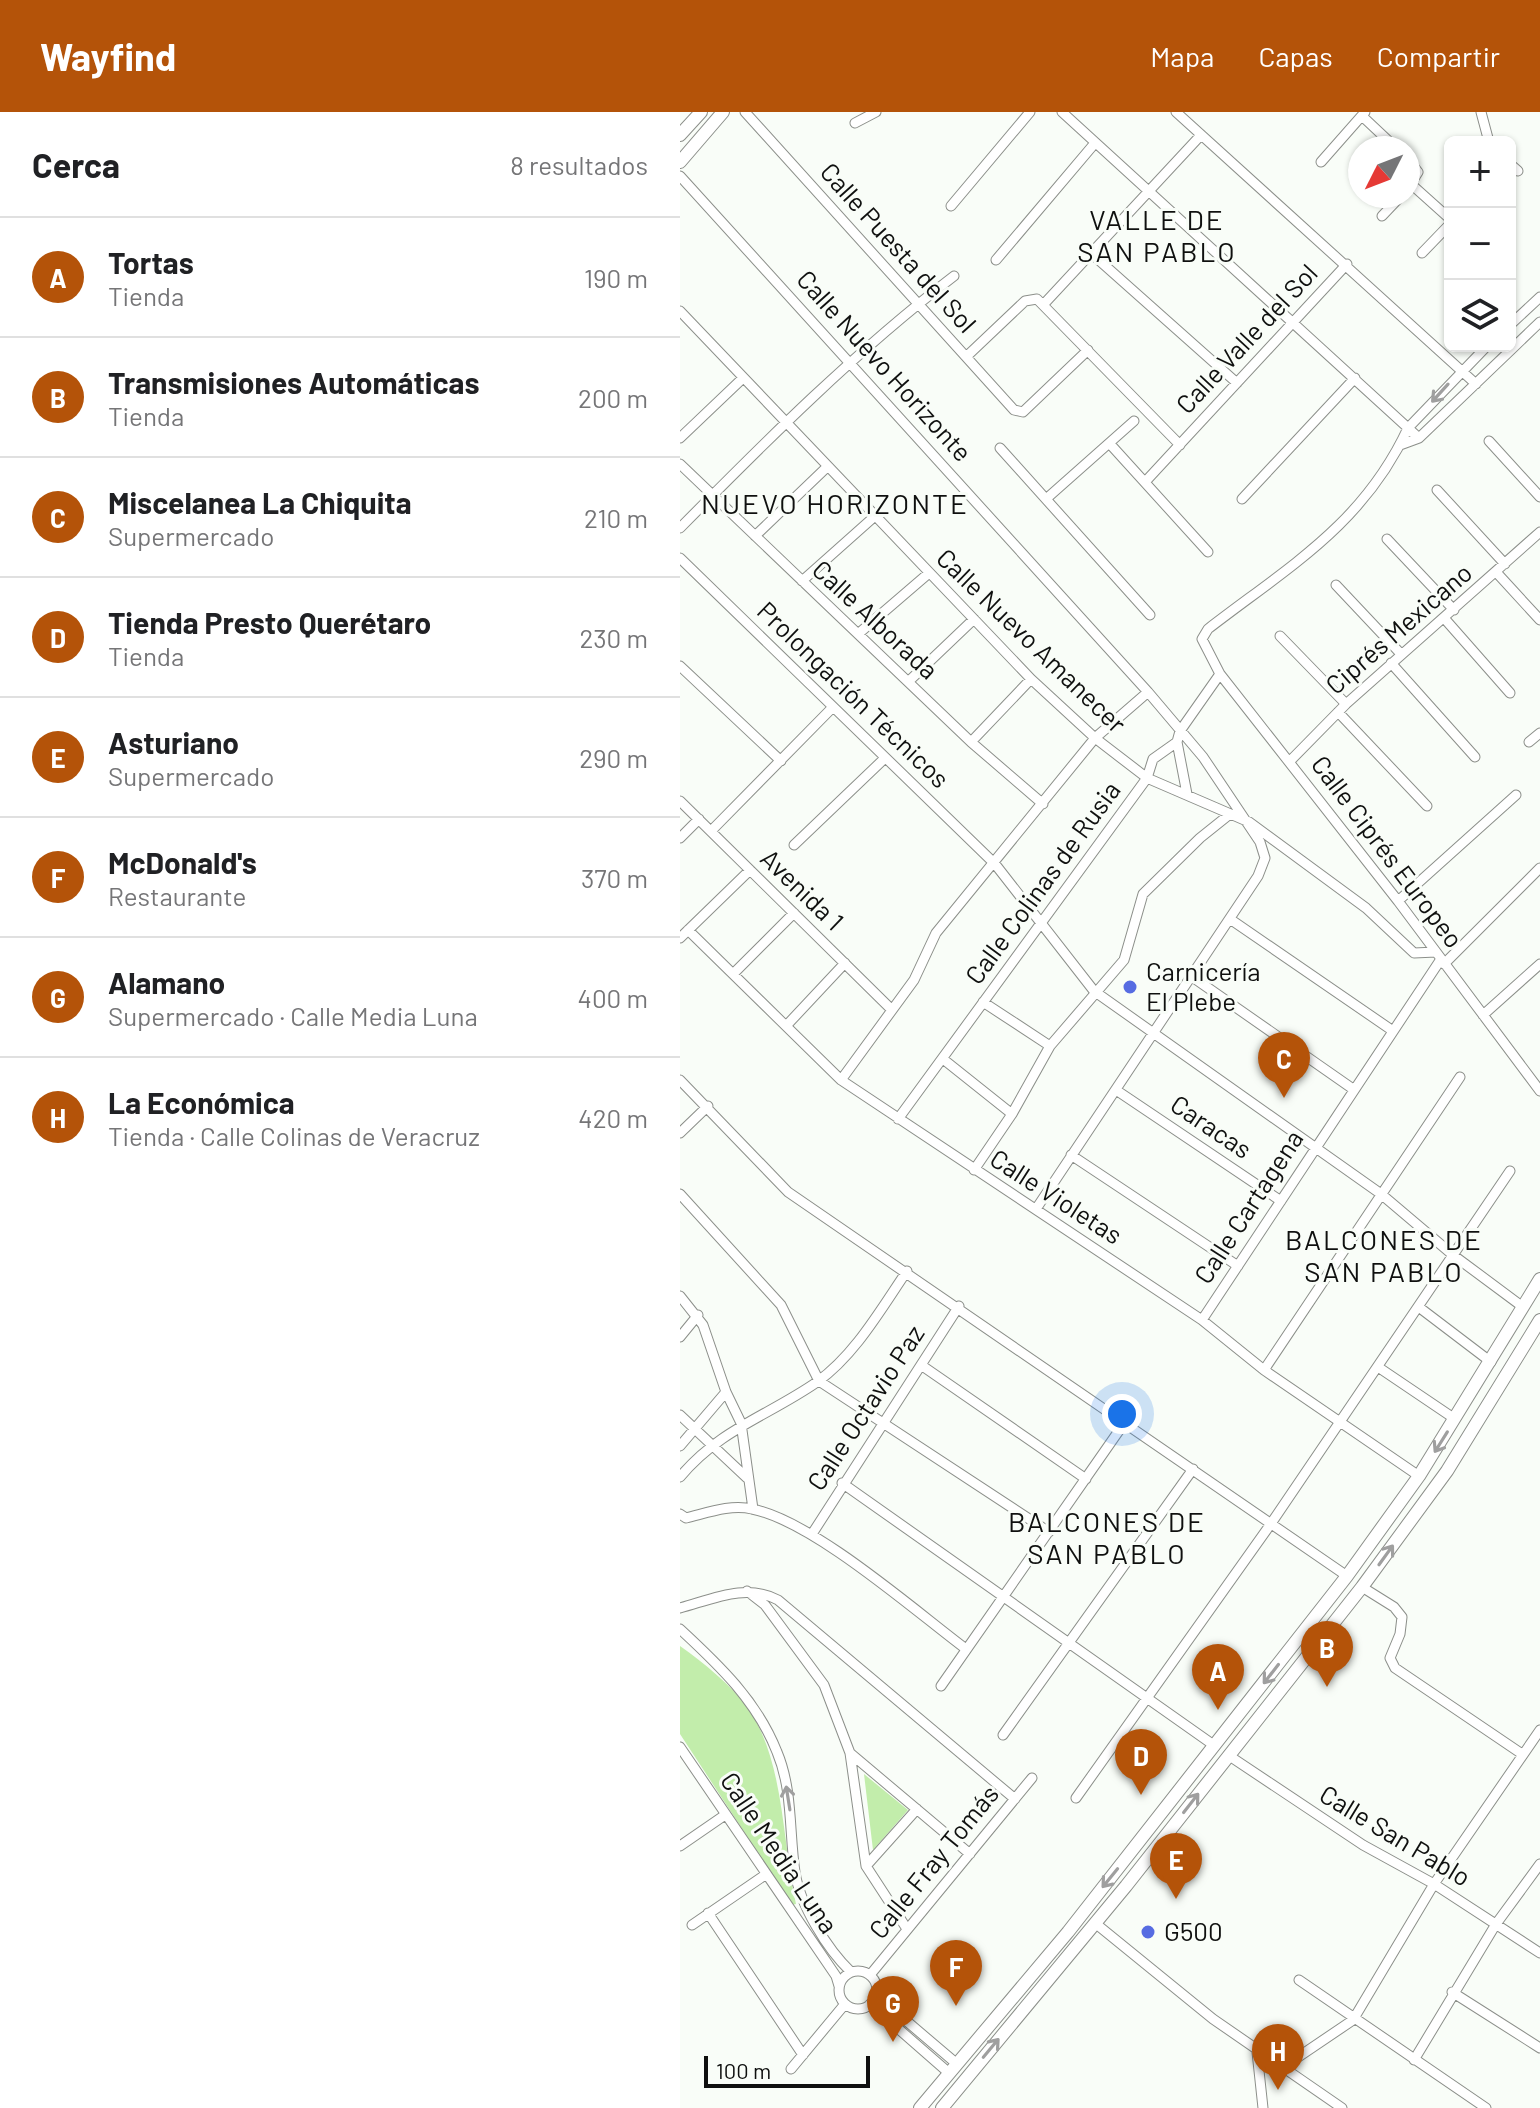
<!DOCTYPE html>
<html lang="es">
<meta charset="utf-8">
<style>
:root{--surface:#fff;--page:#f2f2f2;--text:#202124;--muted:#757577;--line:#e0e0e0;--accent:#b45309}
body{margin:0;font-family:Barlow,sans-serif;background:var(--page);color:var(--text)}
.controls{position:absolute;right:24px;top:24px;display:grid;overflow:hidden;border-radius:12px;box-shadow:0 2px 6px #0004}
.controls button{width:72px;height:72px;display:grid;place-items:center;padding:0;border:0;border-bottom:2px solid var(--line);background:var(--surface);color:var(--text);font:40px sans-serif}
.compass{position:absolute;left:668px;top:24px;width:72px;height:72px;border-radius:50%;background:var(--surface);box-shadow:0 2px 6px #0004;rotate:228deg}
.scale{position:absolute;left:24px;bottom:20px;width:166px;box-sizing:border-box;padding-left:8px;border:4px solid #0f100f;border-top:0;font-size:22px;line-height:28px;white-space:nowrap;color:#0f100f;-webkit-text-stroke:6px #f9fdf8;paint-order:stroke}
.you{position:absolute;left:442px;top:1302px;width:28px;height:28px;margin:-20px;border:6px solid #fff;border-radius:50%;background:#1a73e8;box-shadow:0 0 0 12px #1a73e833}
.badge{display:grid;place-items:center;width:52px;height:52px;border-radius:50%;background:var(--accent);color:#fff;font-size:26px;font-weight:700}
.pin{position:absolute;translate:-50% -66px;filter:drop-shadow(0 2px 4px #0008)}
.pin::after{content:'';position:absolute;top:42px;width:28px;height:24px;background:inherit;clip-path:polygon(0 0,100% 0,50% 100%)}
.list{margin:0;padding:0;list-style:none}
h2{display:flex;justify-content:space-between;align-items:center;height:104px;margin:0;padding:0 32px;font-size:34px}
h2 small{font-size:26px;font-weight:400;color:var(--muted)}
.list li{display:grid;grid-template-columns:52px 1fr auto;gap:24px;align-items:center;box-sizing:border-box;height:120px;padding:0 32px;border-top:2px solid var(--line)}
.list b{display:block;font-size:30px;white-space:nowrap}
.list p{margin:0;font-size:26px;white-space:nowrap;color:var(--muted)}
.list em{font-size:26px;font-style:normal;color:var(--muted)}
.icon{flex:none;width:44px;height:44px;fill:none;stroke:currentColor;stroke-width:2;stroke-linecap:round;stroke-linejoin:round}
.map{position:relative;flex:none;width:860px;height:1996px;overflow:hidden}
header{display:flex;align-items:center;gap:48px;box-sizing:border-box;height:112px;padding:0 40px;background:var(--accent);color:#fff}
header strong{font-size:38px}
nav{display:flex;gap:44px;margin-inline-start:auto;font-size:28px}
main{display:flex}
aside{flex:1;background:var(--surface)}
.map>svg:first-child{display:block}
.green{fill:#c2edab}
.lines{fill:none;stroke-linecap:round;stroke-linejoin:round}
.street-casing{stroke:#8c8f8a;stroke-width:11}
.secondary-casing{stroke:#8c8f8a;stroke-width:14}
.street{stroke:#fff;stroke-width:9}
.secondary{stroke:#fff;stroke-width:12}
.oneway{stroke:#9f9f9f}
.poi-dot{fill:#576ce2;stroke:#f9fdf8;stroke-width:3}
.labels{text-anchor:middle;stroke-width:6;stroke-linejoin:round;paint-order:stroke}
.street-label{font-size:26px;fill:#0f100f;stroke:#f9fdf8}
.poi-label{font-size:26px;fill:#0f100f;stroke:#f9fdf8;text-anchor:start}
.neighbourhood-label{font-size:28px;letter-spacing:2px;fill:#0f100f;stroke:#f9fdf8}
</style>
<header>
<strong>Wayfind</strong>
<nav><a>Mapa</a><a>Capas</a><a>Compartir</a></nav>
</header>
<main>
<aside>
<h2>Cerca<small>8 resultados</small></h2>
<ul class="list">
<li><span class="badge">A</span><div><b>Tortas</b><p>Tienda</p></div><em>190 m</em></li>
<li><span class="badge">B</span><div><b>Transmisiones Automáticas</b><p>Tienda</p></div><em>200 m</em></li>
<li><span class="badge">C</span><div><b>Miscelanea La Chiquita</b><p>Supermercado</p></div><em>210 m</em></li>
<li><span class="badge">D</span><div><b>Tienda Presto Querétaro</b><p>Tienda</p></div><em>230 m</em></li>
<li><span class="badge">E</span><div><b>Asturiano</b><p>Supermercado</p></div><em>290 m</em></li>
<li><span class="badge">F</span><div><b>McDonald's</b><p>Restaurante</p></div><em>370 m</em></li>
<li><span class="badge">G</span><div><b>Alamano</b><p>Supermercado · Calle Media Luna</p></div><em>400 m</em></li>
<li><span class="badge">H</span><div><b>La Económica</b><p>Tienda · Calle Colinas de Veracruz</p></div><em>420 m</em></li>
</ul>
</aside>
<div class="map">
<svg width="860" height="1996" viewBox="0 0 860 1996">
<rect width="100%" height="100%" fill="#f9fdf8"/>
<path class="green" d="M 0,1534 C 24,1551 50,1572 68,1596 C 105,1650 102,1731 116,1792 L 112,1793 L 0,1622 Z
M 184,1662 L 228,1698 L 193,1738 Z"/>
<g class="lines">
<g class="street-casing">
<path id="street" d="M 65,0 L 334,298 L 343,300 L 408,238
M 382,0 L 739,326
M 496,0 L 796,272
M 801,0 L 809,30
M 682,4 L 716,36
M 175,11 L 196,0
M 728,47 L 738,60 L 728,76
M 641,50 L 685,0
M 830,52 L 838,59
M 0,64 L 468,580 L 523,645 L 580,730 L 585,746 L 578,764 L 356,1097
M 731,72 L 770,107
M 271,94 L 350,0
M 702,104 L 721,84
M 742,141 L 770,112
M 413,143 L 557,271
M 316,148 L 415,31
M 363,193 L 521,23
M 0,199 L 351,567 L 415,626 L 467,666 L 569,710 L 686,796 L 734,841 L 756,840
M 830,213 L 860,185
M 807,234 L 728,316 C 683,413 608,455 528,517 L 522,527 L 540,562 L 718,789 L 860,979
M 287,244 L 345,189 L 357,187 L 500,333
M 0,326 L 63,266
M 809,329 L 860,385
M 430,332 L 528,440
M 720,333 L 739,326 L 860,210
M 320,336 L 470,503
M 0,352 L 291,630 L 363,692
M 465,370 L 667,152
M 757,378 L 825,452
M 366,387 L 454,309
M 562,387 L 675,266
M 0,416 C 87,328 176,239 274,164
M 75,424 L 147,355
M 707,427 L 774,498
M 0,446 L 315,752 L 414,879 L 701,1082 L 773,1143 L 843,1195
M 816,460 L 860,508
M 122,469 L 195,404
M 656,473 L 721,542
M 764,506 L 830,581
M 178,522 L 249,461
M 600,524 L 666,592
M 711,551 L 795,645
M 0,554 L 101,649
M 229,569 L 294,507
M 658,600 L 747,694
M 291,630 L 351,567
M 497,630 L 507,682
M 849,630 L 860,621
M 610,649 L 666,592 L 860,420
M 0,689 L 212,898
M 31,719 L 153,595
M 0,726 L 19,707
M 114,733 L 205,646
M 718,789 L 836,683
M 550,807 L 713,919
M 8,818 L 161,968 L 522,1208 L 584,1258 L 739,1364
M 0,826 L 70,758
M 764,852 L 860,756
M 53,862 L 114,801
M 511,864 L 673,977
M 303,890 L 370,934
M 803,903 L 860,852
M 106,914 L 165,851
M 263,947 L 332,1002
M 0,968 L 108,1080 L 667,1464
M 161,968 L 234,868 L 256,821 L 415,626 L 468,580
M 436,978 L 601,1089
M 218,1007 L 467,666 L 473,647 L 497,630 L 500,619 L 540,562
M 0,1021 L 28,994
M 391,1043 L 558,1154
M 294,1058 L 332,1002 L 370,934 L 444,848 L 463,782 L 520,726 L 550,702
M 0,1082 L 101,1193 L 139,1269 L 369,1420
M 0,1184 L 23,1213 L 46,1280 L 61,1311 L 73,1397
M 740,1196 L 811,1250
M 522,1208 L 761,847
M 0,1225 L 18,1203
M 241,1253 L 406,1367
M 698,1255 L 775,1307
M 584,1258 L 780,965
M 0,1303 L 67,1366
M 0,1334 L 46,1280
M 0,1365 C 40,1317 88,1304 137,1270 C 175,1243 201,1197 227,1159
M 162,1371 L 535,1634
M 0,1402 L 6,1406 C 27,1401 50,1392 72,1397 C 133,1409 234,1498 286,1537
M 132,1422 L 279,1194
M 682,1475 L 714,1495 L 722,1505 L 720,1522 L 710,1546 L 715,1556 L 842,1642
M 67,1479 L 85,1493 L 144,1573 L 170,1641 L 186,1754 L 227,1817
M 0,1496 C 33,1487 66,1471 98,1488 L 335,1687
M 0,1517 C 39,1553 77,1589 97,1640 C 113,1678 109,1720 115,1760 C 120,1793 147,1837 171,1860
M 261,1574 L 445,1310
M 323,1623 L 513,1357
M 0,1635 L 156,1864 L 159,1874
M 170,1641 L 290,1742
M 548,1643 L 683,1733 L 754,1772 L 860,1841
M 396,1686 L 590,1413 L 830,1059
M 0,1734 L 45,1703
M 186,1754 L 237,1697
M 28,1801 L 123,1943
M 415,1811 L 533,1907 L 662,1996
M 12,1813 L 85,1763
M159 1878a19 19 0 1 1 38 0a19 19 0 1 1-38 0Z
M 190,1863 L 352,1666
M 619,1868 L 806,1996
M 772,1880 L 860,1936
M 196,1883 L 277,1952
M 190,1892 L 269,1961
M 577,1940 L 583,1996
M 734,1948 L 816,1812 L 860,1752
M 602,1956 L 673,1908 L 754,1772 L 860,1618
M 111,1957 L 165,1892"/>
</g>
<g class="secondary-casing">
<path id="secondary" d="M 0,23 L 21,0
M 0,50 L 43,0
M 240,1996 L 388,1820 L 667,1464 L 739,1364 L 860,1167
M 262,1996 L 446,1774 L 682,1475 L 767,1359 L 860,1208"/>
</g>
<use href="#street" class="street"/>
<use href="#secondary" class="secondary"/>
</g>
<defs><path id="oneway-shaft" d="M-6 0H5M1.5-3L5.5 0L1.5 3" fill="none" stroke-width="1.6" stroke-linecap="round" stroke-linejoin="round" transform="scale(2)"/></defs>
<g class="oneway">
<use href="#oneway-shaft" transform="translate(760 281) rotate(132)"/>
<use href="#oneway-shaft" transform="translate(761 1330) rotate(122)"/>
<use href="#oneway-shaft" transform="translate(706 1443) rotate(-54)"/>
<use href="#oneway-shaft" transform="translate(591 1562) rotate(128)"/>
<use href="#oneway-shaft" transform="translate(108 1686) rotate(-99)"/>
<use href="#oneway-shaft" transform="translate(511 1691) rotate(-52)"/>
<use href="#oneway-shaft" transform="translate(430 1766) rotate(129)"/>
<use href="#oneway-shaft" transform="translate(311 1936) rotate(-50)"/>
</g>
<g class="poi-dot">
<circle cx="450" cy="875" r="8"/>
<circle cx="468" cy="1820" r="8"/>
</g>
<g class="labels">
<g class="street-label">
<text transform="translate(218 136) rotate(48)" y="9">Calle Puesta del Sol</text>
<text transform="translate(567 227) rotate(-47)" y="9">Calle Valle del Sol</text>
<text transform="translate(204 254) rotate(48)" y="9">Calle Nuevo Horizonte</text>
<text transform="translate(195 508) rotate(43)" y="9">Calle Alborada</text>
<text transform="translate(719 517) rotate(-41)" y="9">Ciprés Mexicano</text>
<text transform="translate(351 529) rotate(44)" y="9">Calle Nuevo Amanecer</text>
<text transform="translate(173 583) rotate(44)" y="9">Prolongación Técnicos</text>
<text transform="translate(707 740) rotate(53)" y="9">Calle Ciprés Europeo</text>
<text transform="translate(363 771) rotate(-54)" y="9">Calle Colinas de Rusia</text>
<text transform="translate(122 778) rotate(44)" y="9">Avenida 1</text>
<text transform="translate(531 1015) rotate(34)" y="9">Caracas</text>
<text transform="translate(376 1085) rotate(33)" y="9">Calle Violetas</text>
<text transform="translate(569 1095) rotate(-57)" y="9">Calle Cartagena</text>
<text transform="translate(186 1296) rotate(-57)" y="9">Calle Octavio Paz</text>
<text transform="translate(715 1724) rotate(31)" y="9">Calle San Pablo</text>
<text transform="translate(99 1741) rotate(56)" y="9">Calle Media Luna</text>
<text transform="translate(254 1750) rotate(-51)" y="9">Calle Fray Tomás</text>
</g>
<g class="poi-label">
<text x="466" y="869">Carnicería<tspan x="466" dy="30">El Plebe</tspan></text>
<text x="484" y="1829">G500</text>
</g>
<g class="neighbourhood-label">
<text x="477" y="118">VALLE DE<tspan x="477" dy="32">SAN PABLO</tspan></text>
<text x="155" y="402">NUEVO HORIZONTE</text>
<text x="704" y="1138">BALCONES DE<tspan x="704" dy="32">SAN PABLO</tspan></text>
<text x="427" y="1420">BALCONES DE<tspan x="427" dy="32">SAN PABLO</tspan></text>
</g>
</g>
</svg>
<div class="controls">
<button>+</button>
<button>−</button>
<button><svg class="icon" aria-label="layers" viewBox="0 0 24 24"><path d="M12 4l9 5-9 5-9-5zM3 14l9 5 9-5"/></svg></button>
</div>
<svg class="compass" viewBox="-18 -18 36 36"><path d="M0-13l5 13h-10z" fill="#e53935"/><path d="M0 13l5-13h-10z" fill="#757577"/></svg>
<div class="scale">100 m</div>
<div class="you"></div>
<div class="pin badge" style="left:538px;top:1598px">A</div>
<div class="pin badge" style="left:647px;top:1575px">B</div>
<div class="pin badge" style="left:604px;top:986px">C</div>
<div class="pin badge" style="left:461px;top:1683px">D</div>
<div class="pin badge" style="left:496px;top:1787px">E</div>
<div class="pin badge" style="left:276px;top:1894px">F</div>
<div class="pin badge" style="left:213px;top:1930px">G</div>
<div class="pin badge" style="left:598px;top:1978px">H</div>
</div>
</main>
